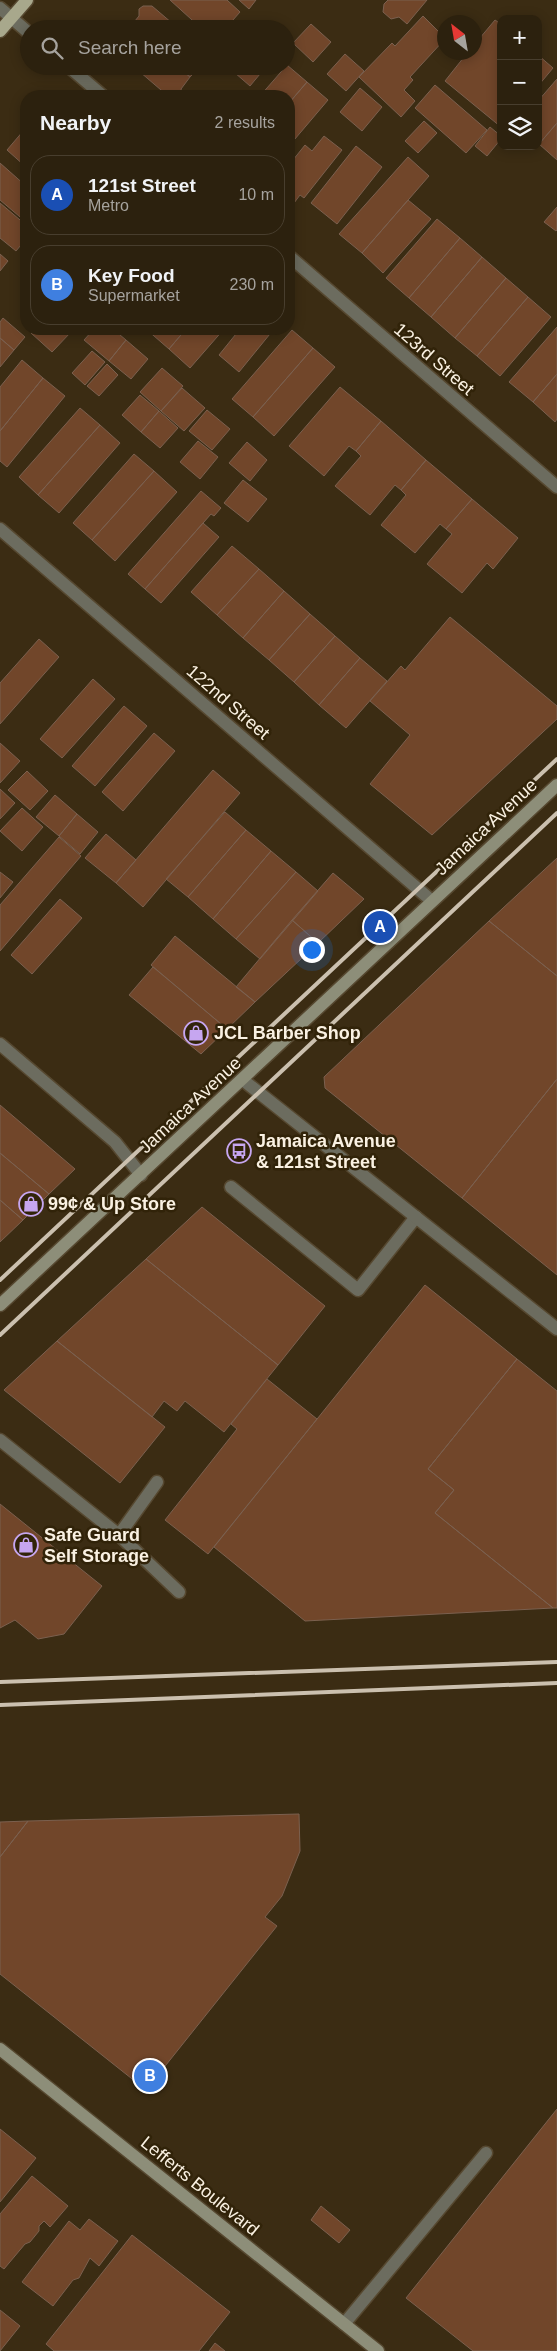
<!DOCTYPE html>
<meta charset="utf-8">
<style>
:root{--surface:#2c210e;--page:#342917;--text:#f1f3f6;--muted:#a6a39e;--line:#483e2e;--accent:#c6a6f0}
body{margin:0;font-family:Helvetica,sans-serif;background:var(--page);color:var(--text)}
.controls{position:absolute;right:15px;top:15px;display:grid;overflow:hidden;border-radius:10px;box-shadow:0 2px 12px #0003}
.controls button{width:45px;height:45px;display:grid;place-items:center;padding:0;border:0;border-bottom:1px solid var(--line);background:var(--surface);color:var(--text);font:25px sans-serif}
.compass{position:absolute;left:437px;top:15px;width:45px;height:45px;border-radius:50%;background:var(--surface);box-shadow:0 2px 12px #0003;rotate:329deg}
.you{position:absolute;left:311px;top:949px;width:18px;height:18px;margin:-12px;border:4px solid #fff;border-radius:50%;background:#1a73e8;box-shadow:0 0 0 8px #1a73e833}
.badge{display:grid;place-items:center;width:32px;height:32px;border-radius:50%;background:var(--accent);color:#fff;font-size:16px;font-weight:700}
.pin{position:absolute;translate:-50% -50%;border:2px solid #fff;box-shadow:0 1px 5px #0006}
.list{margin:0;padding:0;list-style:none}
h2{display:flex;justify-content:space-between;align-items:center;height:65px;margin:0;padding:0 20px;font-size:21px}
h2 small{font-size:16px;font-weight:400;color:var(--muted)}
.list li{display:grid;grid-template-columns:32px 1fr auto;gap:15px;align-items:center;box-sizing:border-box;height:80px;margin:0 10px 10px;padding:0 10px;border:1px solid var(--line);border-radius:20px}
.list b{display:block;font-size:19px;white-space:nowrap}
.list p{margin:0;font-size:16px;white-space:nowrap;color:var(--muted)}
.list em{font-size:16px;font-style:normal;color:var(--muted)}
.icon{flex:none;width:28px;height:28px;fill:none;stroke:currentColor;stroke-width:2;stroke-linecap:round;stroke-linejoin:round}
.map{position:relative;flex:none;width:557px;height:2351px;overflow:hidden}
.search{position:absolute;background:var(--surface);box-shadow:0 2px 12px #0003;left:20px;top:20px;width:275px;height:55px;display:flex;align-items:center;gap:12px;box-sizing:border-box;padding:0 18px;border-radius:28px;color:var(--muted);font-size:19px}
.panel{position:absolute;background:var(--surface);box-shadow:0 2px 12px #0003;left:20px;top:90px;width:275px;height:245px;border-radius:20px}
.map>svg:first-child{display:block}
.building{fill:#71462a;stroke:#7b604f}
.lines{fill:none;stroke-linecap:round;stroke-linejoin:round}
.lane-casing{stroke:#564830;stroke-width:15}
.street-casing{stroke:#564830;stroke-width:15}
.secondary-casing{stroke:#564830;stroke-width:15}
.primary-casing{stroke:#564830;stroke-width:15}
.lane{stroke:#6c6c5f;stroke-width:12}
.street{stroke:#6c6c5f;stroke-width:12}
.secondary{stroke:#8d8e79;stroke-width:12}
.primary{stroke:#a8a88c;stroke-width:12}
.rail{stroke:#cbc0af;stroke-width:4}
.labels{text-anchor:middle;stroke-width:5;stroke-linejoin:round;paint-order:stroke}
.street-label{font-size:18px;fill:#faf1e2;stroke:#312309}
.poi-label{font-size:18px;font-weight:bold;fill:#faf1e2;stroke:#312309;text-anchor:start}
</style>
<div class="map">
<svg width="557" height="2351" viewBox="0 0 557 2351">
<rect width="100%" height="100%" fill="#3b2c13"/>
<path class="building" d="M 170,0 L 227,0 L 240,12 L 225,29 L 202,29 Z
M 239,0 L 256,0 L 249,9 Z
M 388,0 L 427,0 L 407,24 L 399,17 L 391,19 L 383,12 L 384,4 Z
M 143,6 L 152,6 L 179,29 L 132,29 L 130,27 L 139,16 L 139,9 Z
M 423,16 L 444,37 L 444,40 L 410,77 L 413,80 L 404,90 L 415,101 L 401,117 L 359,77 L 392,43 L 395,46 Z
M 495,20 L 501,24 L 501,127 L 445,81 L 468,52 L 474,52 L 474,45 Z
M 311,24 L 331,42 L 313,62 L 293,43 Z
M 345,54 L 364,71 L 346,91 L 327,74 Z
M 538,55 L 553,68 L 538,86 Z
M 287,65 L 307,82 L 289,103 L 289,96 L 260,96 Z
M 133,66 L 177,66 L 190,77 L 181,89 L 182,93 L 179,96 L 168,96 Z
M 177,66 L 205,66 L 199,68 L 190,77 Z
M 227,66 L 262,66 L 265,68 L 250,86 Z
M 557,79 L 557,123 L 539,144 L 538,101 Z
M 307,82 L 328,100 L 289,146 L 289,103 Z
M 435,85 L 487,130 L 466,153 L 415,108 Z
M 360,88 L 382,107 L 362,131 L 340,112 Z
M 424,121 L 437,133 L 418,153 L 405,141 Z
M 557,123 L 557,160 L 539,144 Z
M 490,127 L 501,136 L 501,139 L 487,156 L 475,146 Z
M 24,130 L 26,132 L 26,167 L 7,150 Z
M 324,136 L 342,150 L 304,198 L 300,195 L 294,203 L 289,198 L 289,165 L 305,145 L 312,151 Z
M 356,146 L 382,167 L 337,224 L 311,203 Z
M 408,157 L 429,176 L 362,253 L 339,234 Z
M 0,163 L 26,186 L 26,222 L 0,200 Z
M 408,200 L 431,219 L 383,273 L 362,253 Z
M 0,203 L 26,225 L 26,239 L 16,251 L 0,238 Z
M 557,207 L 557,230 L 556,231 L 544,222 Z
M 437,219 L 460,238 L 409,298 L 386,278 Z
M 460,238 L 482,257 L 431,317 L 409,298 Z
M 0,254 L 8,261 L 0,271 Z
M 482,257 L 506,278 L 455,338 L 431,317 Z
M 506,278 L 528,297 L 477,356 L 455,338 Z
M 528,297 L 551,317 L 500,376 L 477,356 Z
M 3,318 L 25,337 L 14,350 L 0,338 L 0,322 Z
M 557,327 L 557,374 L 533,402 L 509,382 Z
M 35,329 L 67,329 L 71,332 L 52,352 L 31,333 Z
M 94,329 L 113,329 L 126,340 L 109,361 L 84,340 Z
M 146,329 L 186,329 L 169,349 Z
M 186,329 L 224,329 L 190,368 L 169,349 Z
M 240,329 L 274,329 L 239,372 L 219,355 Z
M 292,330 L 313,348 L 253,417 L 232,399 Z
M 0,338 L 14,350 L 0,367 Z
M 126,340 L 148,359 L 131,379 L 109,361 Z
M 313,348 L 335,367 L 274,436 L 253,417 Z
M 92,351 L 105,362 L 85,385 L 72,373 Z
M 22,360 L 43,378 L 0,431 L 0,387 Z
M 107,364 L 118,375 L 99,396 L 87,386 Z
M 162,368 L 183,386 L 161,411 L 140,392 Z
M 557,374 L 557,419 L 555,422 L 533,402 Z
M 43,378 L 65,396 L 7,467 L 0,461 L 0,431 Z
M 340,387 L 381,421 L 356,451 L 349,446 L 324,476 L 289,446 Z
M 182,388 L 205,408 L 184,431 L 161,411 Z
M 140,395 L 159,411 L 141,432 L 122,415 Z
M 80,408 L 100,425 L 38,495 L 19,477 Z
M 207,410 L 230,429 L 212,450 L 189,431 Z
M 159,411 L 178,428 L 160,448 L 141,432 Z
M 381,421 L 426,460 L 401,490 L 395,485 L 370,515 L 335,486 L 361,456 L 356,451 Z
M 100,425 L 120,443 L 59,513 L 38,495 Z
M 198,441 L 218,457 L 200,479 L 180,462 Z
M 247,442 L 267,460 L 250,481 L 229,463 Z
M 134,454 L 154,471 L 92,540 L 73,523 Z
M 426,460 L 472,499 L 446,529 L 440,524 L 415,553 L 381,525 L 406,495 L 401,490 Z
M 154,471 L 177,492 L 115,561 L 92,540 Z
M 243,480 L 267,499 L 248,522 L 224,503 Z
M 201,491 L 221,508 L 214,516 L 211,514 L 145,589 L 128,574 Z
M 472,499 L 518,538 L 493,569 L 487,563 L 462,593 L 427,564 L 452,534 L 446,529 Z
M 203,523 L 219,537 L 161,603 L 145,589 Z
M 232,546 L 259,569 L 217,615 L 191,592 Z
M 259,569 L 284,591 L 243,638 L 217,615 Z
M 284,591 L 310,614 L 269,660 L 243,638 Z
M 310,614 L 335,636 L 294,682 L 269,660 Z
M 450,617 L 557,706 L 557,719 L 432,835 L 370,784 L 410,735 L 370,701 L 401,666 L 405,670 Z
M 335,636 L 360,658 L 319,705 L 294,682 Z
M 39,639 L 59,657 L 0,724 L 0,683 Z
M 360,658 L 387,681 L 346,728 L 319,705 Z
M 93,679 L 115,699 L 62,758 L 40,739 Z
M 124,706 L 147,726 L 95,786 L 72,766 Z
M 154,733 L 175,751 L 123,811 L 102,792 Z
M 0,743 L 20,761 L 0,783 Z
M 213,770 L 240,793 L 143,907 L 116,883 Z
M 27,771 L 48,791 L 30,810 L 8,790 Z
M 0,789 L 15,803 L 0,819 Z
M 55,795 L 77,814 L 59,836 L 36,817 Z
M 22,808 L 43,827 L 22,851 L 0,831 Z
M 225,812 L 246,830 L 188,897 L 166,879 Z
M 77,814 L 98,832 L 80,854 L 59,836 Z
M 246,830 L 271,851 L 213,919 L 188,897 Z
M 106,834 L 136,860 L 116,883 L 85,858 Z
M 59,837 L 81,856 L 0,951 L 0,905 Z
M 271,851 L 296,872 L 236,939 L 213,919 Z
M 557,858 L 557,976 L 489,921 Z
M 0,872 L 13,882 L 0,898 Z
M 296,872 L 318,891 L 260,959 L 236,939 Z
M 333,873 L 364,899 L 318,943 L 292,920 Z
M 60,899 L 82,918 L 32,974 L 11,955 Z
M 292,920 L 318,943 L 255,1002 L 236,987 Z
M 489,921 L 557,976 L 557,1079 L 462,1198 L 325,1088 L 324,1077 Z
M 175,936 L 255,1002 L 227,1029 L 151,965 Z
M 153,967 L 227,1029 L 201,1054 L 129,995 Z
M 557,1079 L 557,1275 L 462,1198 Z
M 0,1105 L 75,1169 L 49,1194 L 0,1153 Z
M 0,1153 L 49,1194 L 23,1220 L 0,1200 Z
M 0,1200 L 23,1220 L 0,1242 Z
M 202,1207 L 325,1306 L 278,1365 L 146,1259 Z
M 146,1259 L 278,1365 L 224,1432 L 185,1401 L 177,1411 L 164,1401 L 152,1417 L 57,1341 Z
M 425,1285 L 517,1359 L 428,1469 L 454,1490 L 435,1513 L 553,1608 L 305,1621 L 214,1547 Z
M 57,1341 L 165,1427 L 120,1483 L 4,1390 Z
M 517,1359 L 557,1391 L 557,1608 L 553,1608 L 435,1513 L 454,1490 L 428,1469 Z
M 267,1379 L 317,1419 L 208,1554 L 165,1520 L 237,1429 L 231,1424 Z
M 0,1504 L 102,1586 L 64,1634 L 38,1639 L 15,1620 L 0,1628 Z
M 299,1814 L 300,1851 L 282,1896 L 265,1917 L 277,1926 L 146,2090 L 0,1974 L 0,1857 L 28,1821 Z
M 28,1821 L 0,1857 L 0,1822 Z
M 557,2109 L 557,2351 L 473,2351 L 406,2298 Z
M 0,2129 L 36,2158 L 0,2202 Z
M 32,2176 L 68,2206 L 50,2227 L 44,2221 L 39,2226 L 39,2231 L 30,2242 L 25,2244 L 4,2269 L 0,2266 L 0,2214 Z
M 321,2206 L 350,2230 L 339,2243 L 311,2220 Z
M 89,2219 L 118,2241 L 99,2266 L 90,2258 L 79,2278 L 73,2280 L 53,2306 L 22,2282 L 69,2221 L 80,2230 Z
M 132,2235 L 230,2312 L 199,2351 L 54,2351 L 46,2344 Z
M 0,2310 L 20,2326 L 0,2351 Z
M 215,2343 L 225,2351 L 209,2351 Z"/>
<g class="lines">
<g class="lane-casing">
<path id="lane" d="M 231,1187 L 358,1290 L 416,1217
M 0,1440 L 119,1535 L 179,1592
M 119,1535 L 157,1482
M 344,2324 L 486,2153"/>
</g>
<g class="street-casing">
<path id="street" d="M 0,8 L 29,33
M 68,66 L 103,96
M 289,256 L 557,487
M 0,529 L 432,901
M 0,1044 L 115,1142 L 141,1175
M 243,1080 L 557,1329"/>
</g>
<g class="secondary-casing">
<path id="secondary" d="M 0,1305 L 557,785
M 0,2049 L 378,2351"/>
</g>
<g class="primary-casing">
<path id="primary" d="M 0,31 L 27,0"/>
</g>
<use href="#lane" class="lane"/>
<use href="#street" class="street"/>
<use href="#secondary" class="secondary"/>
<use href="#primary" class="primary"/>
<path class="rail" d="M 0,1280 L 557,759
M 0,1335 L 557,813
M 0,1682 L 557,1662
M 0,1705 L 557,1683"/>
</g>
<defs>
<g id="shop-ring" transform="scale(1.25)"><circle r="9.5" fill="#312309" stroke="#c6a6f0" stroke-width="1.5"/><path d="M-5-2.5h2.3a2.7 3.5 0 0 1 5.4 0H5L5.5 6h-11ZM-1.5-2.5h3a1.5 2.3 0 0 0-3 0Z" fill="#c6a6f0"/></g>
<g id="bus-ring" transform="scale(1.25)"><circle r="9.5" fill="#312309" stroke="#c6a6f0" stroke-width="1.5"/><path d="M-5-6H5V4H4V6H2V4H-2V6H-4V4H-5ZM-3.5-4V0h7V-4ZM-3.5 1.2v1.5H-2V1.2ZM2 1.2v1.5H3.5V1.2Z" fill="#c6a6f0"/></g>
</defs>
<g fill-rule="evenodd">
<use href="#shop-ring" x="196" y="1033"/>
<use href="#bus-ring" x="239" y="1151"/>
<use href="#shop-ring" x="31" y="1204"/>
<use href="#shop-ring" x="26" y="1545"/>
</g>
<g class="labels">
<g class="street-label">
<text transform="translate(434 359) rotate(41)" y="6">123rd Street</text>
<text transform="translate(228 702) rotate(41)" y="6">122nd Street</text>
<text transform="translate(486 827) rotate(-43)" y="6">Jamaica Avenue</text>
<text transform="translate(190 1105) rotate(-43)" y="6">Jamaica Avenue</text>
<text transform="translate(200 2186) rotate(39)" y="6">Lefferts Boulevard</text>
</g>
<g class="poi-label">
<text x="214" y="1039">JCL Barber Shop</text>
<text x="256" y="1147">Jamaica Avenue<tspan x="256" dy="21">&amp; 121st Street</tspan></text>
<text x="48" y="1210">99¢ &amp; Up Store</text>
<text x="44" y="1541">Safe Guard<tspan x="44" dy="21">Self Storage</tspan></text>
</g>
</g>
</svg>
<div class="controls">
<button>+</button>
<button>−</button>
<button><svg class="icon" aria-label="layers" viewBox="0 0 24 24"><path d="M12 4l9 5-9 5-9-5zM3 14l9 5 9-5"/></svg></button>
</div>
<svg class="compass" viewBox="-18 -18 36 36"><path d="M0-13l5 13h-10z" fill="#e53935"/><path d="M0 13l5-13h-10z" fill="#a6a39e"/></svg>
<div class="you"></div>
<div class="pin badge" style="left:380px;top:927px;background:#1a4fb4">A</div>
<div class="pin badge" style="left:150px;top:2076px;background:#3f7fe0">B</div>
<div class="search"><svg class="icon" aria-label="search" viewBox="0 0 24 24"><circle cx="10" cy="10" r="6"/><path d="M15 15l6 6"/></svg>Search here</div>
<section class="panel">
<h2>Nearby<small>2 results</small></h2>
<ul class="list">
<li><span class="badge" style="background:#1a4fb4">A</span><div><b>121st Street</b><p>Metro</p></div><em>10 m</em></li>
<li><span class="badge" style="background:#3f7fe0">B</span><div><b>Key Food</b><p>Supermarket</p></div><em>230 m</em></li>
</ul>
</section>
</div>
